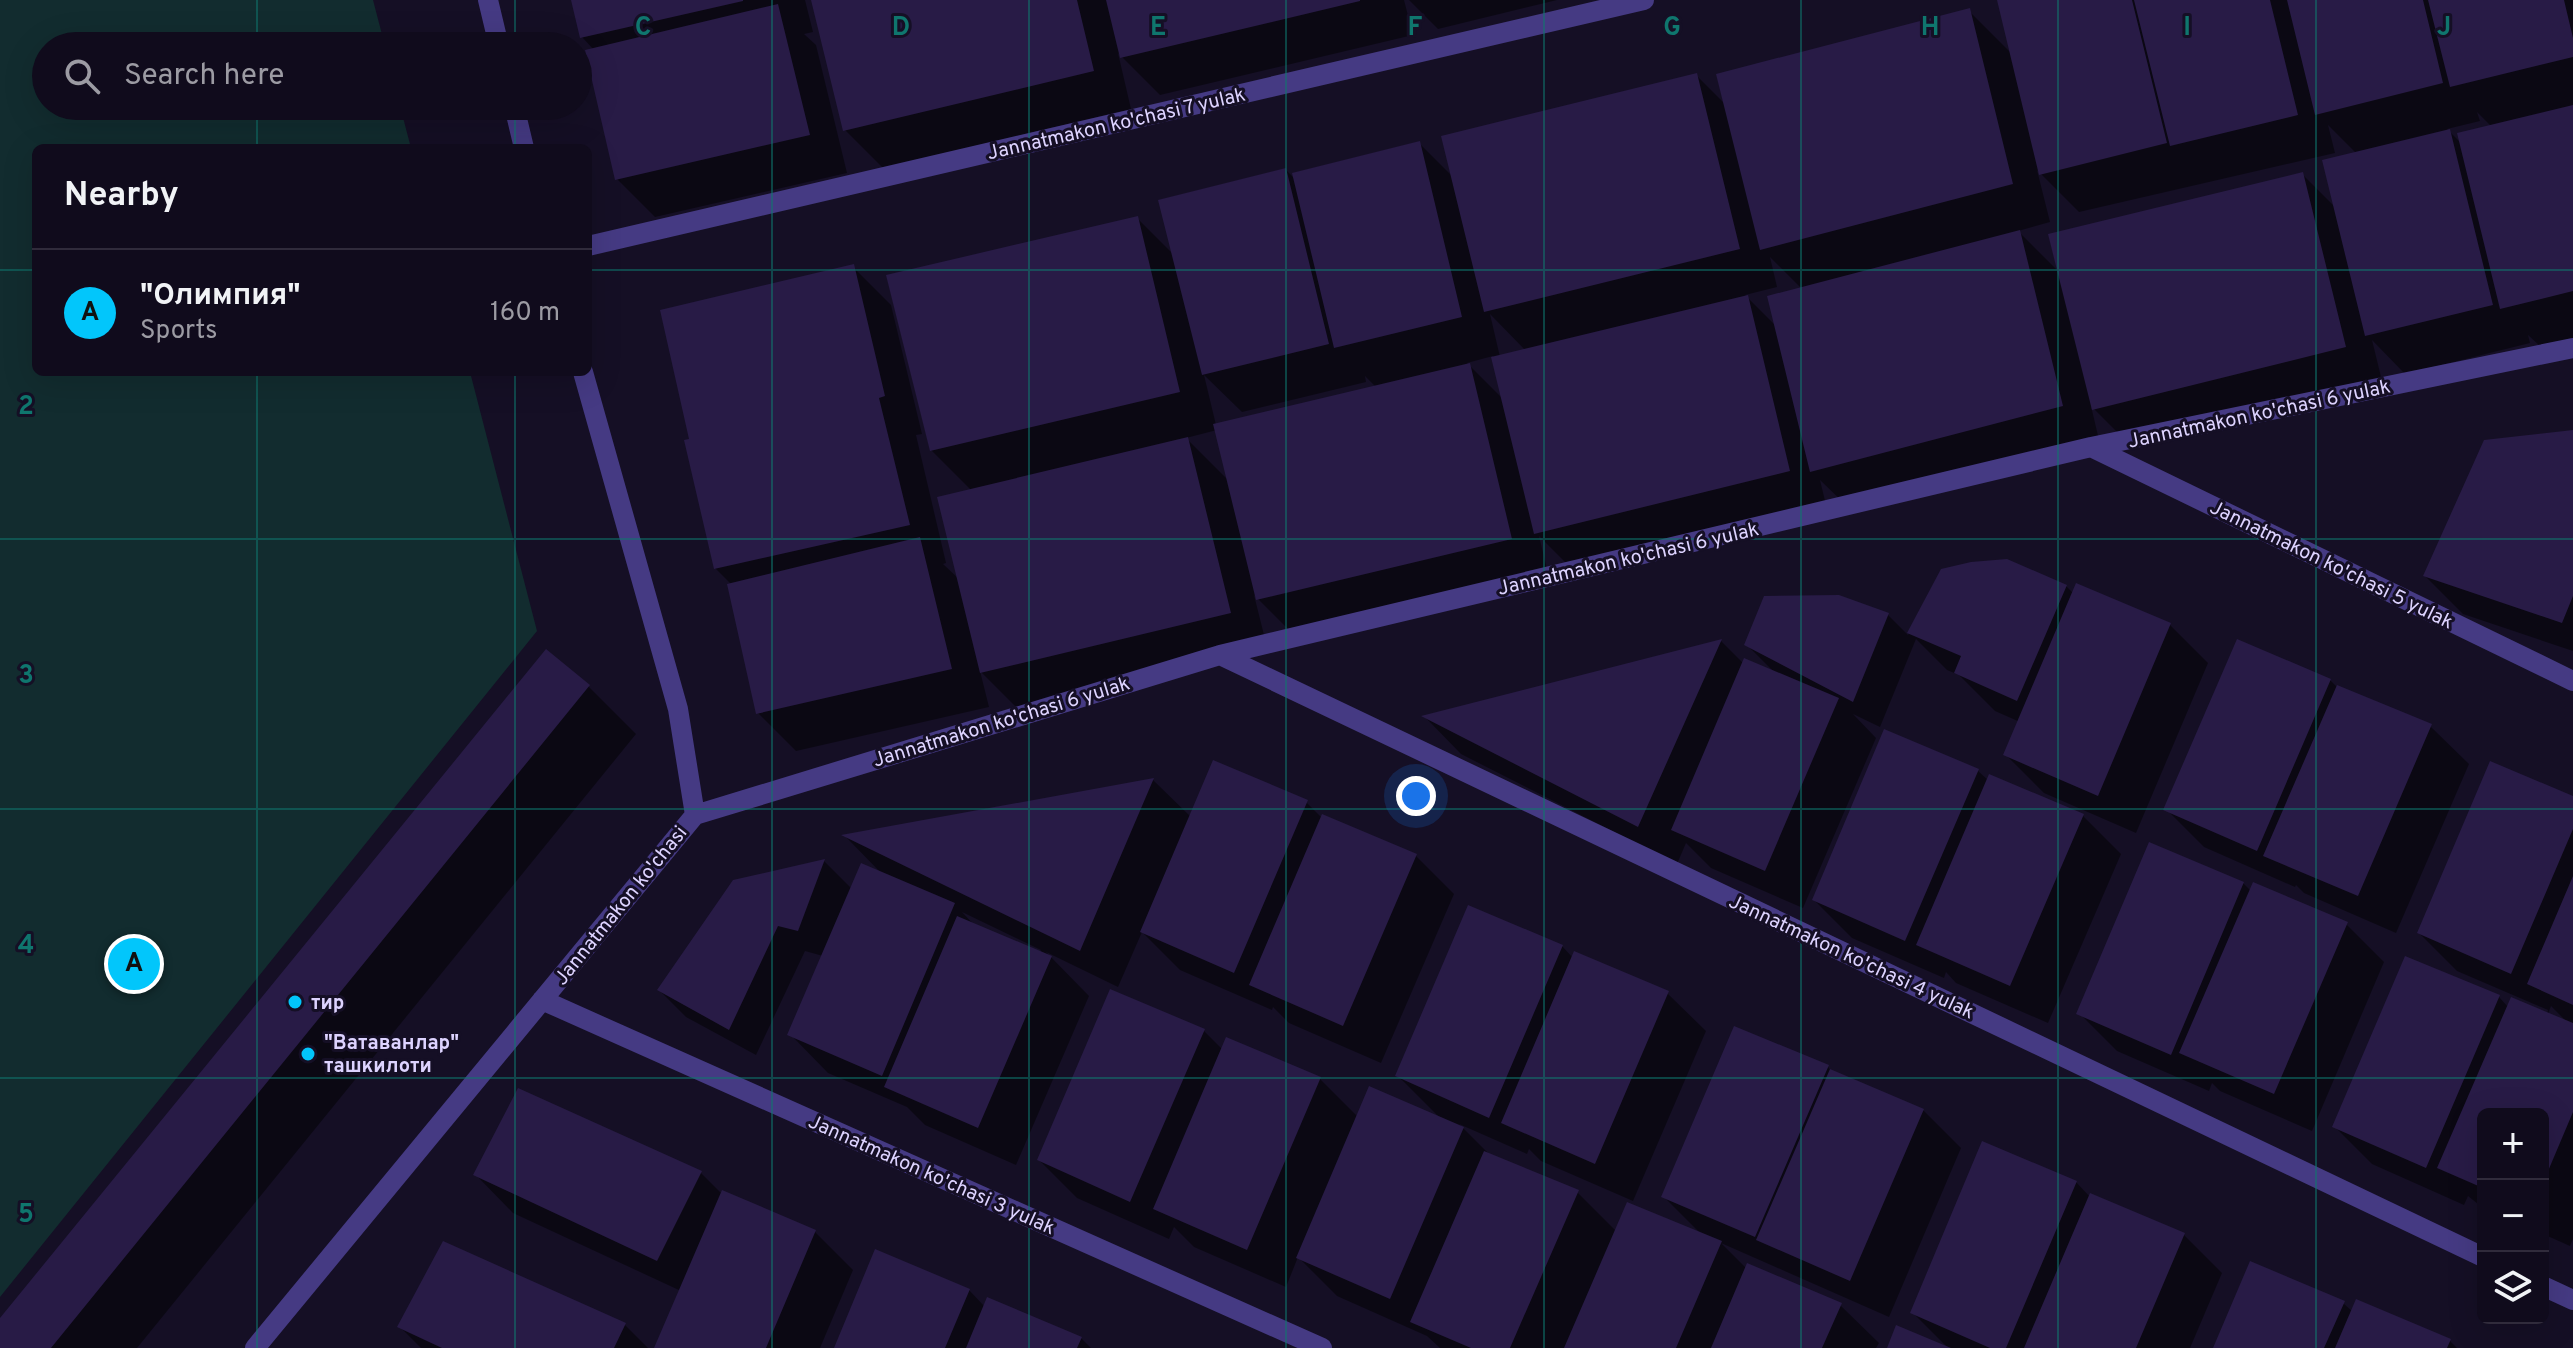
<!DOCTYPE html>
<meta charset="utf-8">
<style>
:root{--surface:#100b1c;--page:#1e1929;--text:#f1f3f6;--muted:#9c9ba3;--line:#302b3b;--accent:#02c6fb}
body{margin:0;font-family:Overpass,sans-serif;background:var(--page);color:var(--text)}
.controls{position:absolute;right:24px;bottom:24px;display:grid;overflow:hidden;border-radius:12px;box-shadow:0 8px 32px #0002}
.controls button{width:72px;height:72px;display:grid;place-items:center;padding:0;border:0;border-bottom:2px solid var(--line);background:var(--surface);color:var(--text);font:40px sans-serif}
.you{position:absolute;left:1416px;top:796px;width:28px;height:28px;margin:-20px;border:6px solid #fff;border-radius:50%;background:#1a73e8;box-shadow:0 0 0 12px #1a73e833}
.badge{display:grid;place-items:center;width:52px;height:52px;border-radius:50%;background:var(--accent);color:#111;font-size:26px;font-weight:700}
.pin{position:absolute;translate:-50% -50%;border:4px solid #fff;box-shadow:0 2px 8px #0006}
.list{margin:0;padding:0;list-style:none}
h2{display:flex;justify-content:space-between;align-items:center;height:104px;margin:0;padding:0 32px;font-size:34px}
h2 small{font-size:26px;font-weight:400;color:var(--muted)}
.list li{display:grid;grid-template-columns:52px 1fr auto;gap:24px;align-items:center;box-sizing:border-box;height:128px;padding:0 32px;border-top:2px solid var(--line)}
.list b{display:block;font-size:30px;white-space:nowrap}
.list p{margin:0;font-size:26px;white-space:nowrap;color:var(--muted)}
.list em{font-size:26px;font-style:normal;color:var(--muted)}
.icon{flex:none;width:44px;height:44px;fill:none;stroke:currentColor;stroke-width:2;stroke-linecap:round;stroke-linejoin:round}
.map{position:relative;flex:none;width:2573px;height:1348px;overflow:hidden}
.search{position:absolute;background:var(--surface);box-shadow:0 8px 32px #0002;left:32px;top:32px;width:560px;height:88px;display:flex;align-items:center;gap:20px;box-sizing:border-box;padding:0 28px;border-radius:44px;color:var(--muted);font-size:30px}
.panel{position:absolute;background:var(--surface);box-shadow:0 8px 32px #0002;left:32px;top:144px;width:560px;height:232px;border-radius:12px}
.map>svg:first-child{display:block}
.green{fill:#122c2f}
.shadow{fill:#0007;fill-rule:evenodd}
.building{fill:#281b46}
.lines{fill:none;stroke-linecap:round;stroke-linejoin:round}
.street{stroke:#453a83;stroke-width:20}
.grid{fill:none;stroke:#0f766e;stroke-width:2;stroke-opacity:0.55}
.poi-dot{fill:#02c6fb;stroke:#150f25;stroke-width:3}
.labels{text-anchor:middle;stroke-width:6;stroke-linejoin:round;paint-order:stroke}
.street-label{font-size:20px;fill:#ddd3ff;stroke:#150f25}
.poi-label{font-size:20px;font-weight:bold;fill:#ddd3ff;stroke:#150f25;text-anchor:start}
.grid-label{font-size:26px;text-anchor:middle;font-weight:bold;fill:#0f766e;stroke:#150f25;stroke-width:6;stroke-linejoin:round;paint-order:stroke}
</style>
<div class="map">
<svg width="2573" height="1348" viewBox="0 0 2573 1348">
<rect width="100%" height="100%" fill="#150f25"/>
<path class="green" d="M 0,0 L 373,0 L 385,46 L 46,46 L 46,106 L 400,106 L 411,148 L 36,148 L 36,372 L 470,372 L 537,631 L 0,1297 Z"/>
<path class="shadow" d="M 573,0 L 805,0 L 813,32 L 804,34 L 816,45 L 847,173 L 655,217 L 617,179 L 594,50 L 582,37 Z
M 813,0 L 1404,0 L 1413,35 L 1160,95 L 1118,53 L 1131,109 L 883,168 L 845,130 Z
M 1409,0 L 1557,0 L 1438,29 Z
M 1999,0 L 2573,0 L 2573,338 L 2540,346 L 2528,335 L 2530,343 L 2405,374 L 2372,340 L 2383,385 L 2132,447 L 2091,406 L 2100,444 L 1850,509 L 1820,480 L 1827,509 L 1574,571 L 1539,536 L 1549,577 L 1296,637 L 1254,595 L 1268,651 L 1019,710 L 980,671 L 989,707 L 796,751 L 758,713 L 732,585 L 715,568 L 691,440 L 853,267 L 891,305 L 922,434 L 916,435 L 946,563 L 943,564 L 959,579 L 972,491 L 931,450 L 1137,218 L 1174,255 L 1286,170 L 1296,180 L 1419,143 L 1453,177 L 1697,76 L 1726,105 L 1969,11 L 2011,53 ZM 2477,112 L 2492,127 L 2462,144 L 2447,129 L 2480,121 ZM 2328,125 L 2357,154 L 2336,208 L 2302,174 L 2060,273 L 2018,231 L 2050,222 L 2037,170 L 2079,212 L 2335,153 ZM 1770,257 L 1802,289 L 1776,326 L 1745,295 L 1777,287 ZM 1490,314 L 1526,351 L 1500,357 ZM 1493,356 L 1504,400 L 1467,363 ZM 1204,375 L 1242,412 L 1366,382 L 1365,376 L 1376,387 L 1216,425 ZM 1217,430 L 1229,481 L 1186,438 Z
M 2573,432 L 2573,651 L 2463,614 L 2425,576 Z
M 1942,571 L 2066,586 L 2074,594 L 2170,625 L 2208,663 L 2136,833 L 2044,793 L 2006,755 L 2020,722 L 1995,711 L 1959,675 L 1947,670 L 1916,639 L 1880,727 L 1853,714 L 1876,738 L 1803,908 L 1711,868 L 1686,843 L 1677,864 L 1461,754 L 1425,717 L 1721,641 L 1744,664 L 1775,673 L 1747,645 L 1888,615 L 1908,635 Z
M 546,652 L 589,687 L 636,734 L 137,1348 L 0,1348 L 0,1321 Z
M 2330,680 L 2337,687 L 2430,726 L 2469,764 L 2396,933 L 2304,893 L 2296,885 L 2295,887 L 2204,847 L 2166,809 Z
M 1978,771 L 1989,781 L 2083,816 L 2121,854 L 2048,1023 L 1956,983 L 1946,972 L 1944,978 L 1852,938 L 1814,900 Z
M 1153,780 L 1191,817 L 1306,802 L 1322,818 L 1416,856 L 1454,894 L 1381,1063 L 1289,1023 L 1273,1007 L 1272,1010 L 1180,970 L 1142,932 L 1118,987 L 1046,952 L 1089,996 L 1016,1165 L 925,1125 L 907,1107 L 828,1073 L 790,1034 L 823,956 L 805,951 L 756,1055 L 686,1017 L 659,990 L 824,861 L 852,889 L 883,875 L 845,836 ZM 962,912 L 1041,950 L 1040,953 L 975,926 Z
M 2573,798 L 2573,1239 L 2570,1246 L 2543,1234 L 2543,1114 L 2483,1114 L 2483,1208 L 2468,1196 L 2464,1205 L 2372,1164 L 2334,1126 L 2499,997 L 2508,1007 L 2547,1014 L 2548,1010 L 2457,971 L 2419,933 ZM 2551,1006 L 2568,1023 L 2548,1014 Z
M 2243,883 L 2251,891 L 2346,924 L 2384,962 L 2312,1131 L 2220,1091 L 2212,1083 L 2209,1091 L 2117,1051 L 2079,1013 Z
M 1562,946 L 1573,958 L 1667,993 L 1706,1031 L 1633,1201 L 1541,1161 L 1529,1149 L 1527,1154 L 1459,1124 L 1490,1155 L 1577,1192 L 1616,1231 L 1702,1235 L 1663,1196 L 1828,1067 L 1833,1073 L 1923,1110 L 1961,1148 L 1889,1317 L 1721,1243 L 1747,1269 L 1840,1305 L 1879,1343 L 1876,1348 L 1440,1348 L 1427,1336 L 1337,1296 L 1298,1257 L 1286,1287 L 1194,1247 L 1174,1227 L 1169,1239 L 1077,1198 L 1039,1160 L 1204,1031 L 1223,1050 L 1320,1079 L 1358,1117 L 1441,1119 L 1397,1075 Z
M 700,1172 L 722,1194 L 815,1232 L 853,1270 L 820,1348 L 657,1348 L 681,1291 L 513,1213 L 475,1174 Z
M 2076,1182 L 2090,1197 L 2184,1235 L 2222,1273 L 2190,1348 L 1948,1348 L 1912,1312 Z
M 969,1290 L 985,1307 L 1081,1338 L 1091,1348 L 836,1348 Z
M 2343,1303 L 2353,1312 L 2450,1341 L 2457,1348 L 2215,1348 Z
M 625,1325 L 648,1348 L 421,1348 L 399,1326 Z"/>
<path class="building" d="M 571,0 L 743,0 L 743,1 L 580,38 Z
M 811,0 L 1077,0 L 1094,71 L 843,131 Z
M 1106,0 L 1360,0 L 1360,1 L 1120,58 Z
M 1997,0 L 2132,0 L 2167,143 L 2039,175 Z
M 2134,0 L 2270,0 L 2298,115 L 2170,146 Z
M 2287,0 L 2423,0 L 2443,83 L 2315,115 Z
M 2428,0 L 2564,0 L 2573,38 L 2573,57 L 2450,87 Z
M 778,4 L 810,135 L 615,180 L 585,50 Z
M 1970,8 L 2013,184 L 1760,250 L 1716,74 Z
M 1697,73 L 1740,249 L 1484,312 L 1441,136 Z
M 2573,105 L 2573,291 L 2500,309 L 2457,133 Z
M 2450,129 L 2493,305 L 2365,336 L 2322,160 Z
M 1420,141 L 1462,317 L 1334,348 L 1292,173 Z
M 1286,168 L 1329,344 L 1202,375 L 1158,200 Z
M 2303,172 L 2346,347 L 2092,410 L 2048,234 Z
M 1138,216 L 1180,392 L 930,451 L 886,275 Z
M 2020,230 L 2063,406 L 1810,472 L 1767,296 Z
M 854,264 L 885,396 L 879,398 L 910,525 L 714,569 L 684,440 L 689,439 L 660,310 Z
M 1748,295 L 1790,471 L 1534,534 L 1491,357 Z
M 1470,363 L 1512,539 L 1256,600 L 1213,424 Z
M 2573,430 L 2573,596 L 2562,623 L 2423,576 L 2484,440 Z
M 1188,437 L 1231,613 L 980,673 L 937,497 Z
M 920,537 L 952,669 L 756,714 L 727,584 Z
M 2007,559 L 2067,585 L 2017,701 L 1954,673 L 1961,656 L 1907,633 L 1941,569 L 1971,562 Z
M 2076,583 L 2171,623 L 2098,796 L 2003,755 Z
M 1839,595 L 1889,613 L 1853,702 L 1744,645 L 1764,596 Z
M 1722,639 L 1638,827 L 1421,716 Z
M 2237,639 L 2331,679 L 2257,851 L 2163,810 Z
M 546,649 L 590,685 L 51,1348 L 0,1348 L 0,1318 Z
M 1744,658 L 1839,698 L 1765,871 L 1671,830 Z
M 2337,685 L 2432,724 L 2358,896 L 2263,856 Z
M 1884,729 L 1979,769 L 1905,941 L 1812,900 Z
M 1213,760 L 1308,800 L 1234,973 L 1140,932 Z
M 2490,761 L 2573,796 L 2573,829 L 2511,974 L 2417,933 Z
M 1989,774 L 2084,814 L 2010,986 L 1916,945 Z
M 1154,778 L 1080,951 L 841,835 Z
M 1322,814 L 1417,854 L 1343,1026 L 1249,985 Z
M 2149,842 L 2244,882 L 2171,1055 L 2076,1014 Z
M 825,859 L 798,931 L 778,926 L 729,1030 L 657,990 L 733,880 Z
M 861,863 L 955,903 L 882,1076 L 787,1035 Z
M 2573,876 L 2573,1005 L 2527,984 Z
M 2253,882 L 2348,922 L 2274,1094 L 2179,1053 Z
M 1468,905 L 1563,945 L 1489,1118 L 1395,1076 Z
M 957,916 L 1052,956 L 978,1128 L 884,1087 Z
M 1574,951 L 1669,991 L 1595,1164 L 1501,1123 Z
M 2405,956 L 2500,995 L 2426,1168 L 2332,1127 Z
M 1110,989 L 1205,1029 L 1130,1202 L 1037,1160 Z
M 2511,997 L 2573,1023 L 2573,1112 L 2543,1183 L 2543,1114 L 2483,1114 L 2483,1188 L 2437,1168 Z
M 1734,1026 L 1829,1065 L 1755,1237 L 1661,1197 Z
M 1226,1037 L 1321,1077 L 1247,1250 L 1153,1209 Z
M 1830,1069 L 1924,1109 L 1850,1281 L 1756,1240 Z
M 1369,1086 L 1464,1127 L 1390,1299 L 1296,1258 Z
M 518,1088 L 702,1171 L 657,1261 L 473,1175 Z
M 1982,1141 L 2077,1181 L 2006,1348 L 1990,1348 L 1910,1313 Z
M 1484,1151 L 1579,1190 L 1510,1348 L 1471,1348 L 1410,1322 Z
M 722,1190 L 816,1230 L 766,1348 L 654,1348 Z
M 2090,1193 L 2185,1233 L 2136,1348 L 2024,1348 Z
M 1627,1202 L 1722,1241 L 1676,1348 L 1564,1348 Z
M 443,1241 L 626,1323 L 614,1348 L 442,1348 L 397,1327 Z
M 875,1249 L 970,1289 L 945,1348 L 834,1348 Z
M 2250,1261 L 2345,1301 L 2324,1348 L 2213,1348 Z
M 1747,1263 L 1842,1303 L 1822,1348 L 1711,1348 Z
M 987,1297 L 1082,1337 L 1077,1348 L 966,1348 Z
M 2356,1299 L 2451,1339 L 2447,1348 L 2335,1348 Z
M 1896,1325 L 1951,1348 L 1887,1348 Z"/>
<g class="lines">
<path class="street" d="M 488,0 L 499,46
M 514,106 L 524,148
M 588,246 L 1644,0
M 2091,447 L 2573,681
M 1220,655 L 2483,1257
M 695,815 L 1220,655 L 2091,447 L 2573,348
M 542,1000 L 1322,1348
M 2543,1286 L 2573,1300
M 255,1348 L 695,815 L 678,709 L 583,372"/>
</g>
<path class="grid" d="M 257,0 L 257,46M 515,0 L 515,46M 772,0 L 772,1348M 1029,0 L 1029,1348M 1286,0 L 1286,1348M 1544,0 L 1544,1348M 1801,0 L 1801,1348M 2058,0 L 2058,1348M 2316,0 L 2316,1348M 257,106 L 257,148M 515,106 L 515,148M 0,270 L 36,270M 588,270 L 2573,270M 257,372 L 257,1348M 515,372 L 515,1348M 0,539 L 2573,539M 0,809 L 2573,809M 0,1078 L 2573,1078"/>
<g class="poi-dot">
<circle cx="295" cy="1002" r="8"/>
<circle cx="308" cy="1054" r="8"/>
</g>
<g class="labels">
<g class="street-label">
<text transform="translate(1116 123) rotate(-13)" y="7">Jannatmakon ko'chasi 7 yulak</text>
<text transform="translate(2259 413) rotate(-12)" y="7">Jannatmakon ko'chasi 6 yulak</text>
<text transform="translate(1628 558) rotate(-13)" y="7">Jannatmakon ko'chasi 6 yulak</text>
<text transform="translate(2332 564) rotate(26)" y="7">Jannatmakon ko'chasi 5 yulak</text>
<text transform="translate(1001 721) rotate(-17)" y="7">Jannatmakon ko'chasi 6 yulak</text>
<text transform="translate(620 905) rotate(-51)" y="7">Jannatmakon ko'chasi</text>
<text transform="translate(1852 956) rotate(25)" y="7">Jannatmakon ko'chasi 4 yulak</text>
<text transform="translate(932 1174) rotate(24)" y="7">Jannatmakon ko'chasi 3 yulak</text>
</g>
<g class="poi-label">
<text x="311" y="1009">тир</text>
<text x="324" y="1049">"Ватаванлар"<tspan x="324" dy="23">ташкилоти</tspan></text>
</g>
</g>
<g class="grid-label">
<text x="643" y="35">C</text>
<text x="901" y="35">D</text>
<text x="1158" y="35">E</text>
<text x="1415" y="35">F</text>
<text x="1672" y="35">G</text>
<text x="1930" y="35">H</text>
<text x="2187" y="35">I</text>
<text x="2444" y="35">J</text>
<text x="26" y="414">2</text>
<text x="26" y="683">3</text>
<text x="26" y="953">4</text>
<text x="26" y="1222">5</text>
</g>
</svg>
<div class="controls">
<button>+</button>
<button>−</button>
<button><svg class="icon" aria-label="layers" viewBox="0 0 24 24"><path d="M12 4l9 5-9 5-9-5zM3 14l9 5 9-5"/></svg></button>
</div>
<div class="you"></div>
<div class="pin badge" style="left:134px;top:964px">A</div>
<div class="search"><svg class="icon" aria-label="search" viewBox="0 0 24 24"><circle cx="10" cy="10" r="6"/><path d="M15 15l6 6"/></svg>Search here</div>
<section class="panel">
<h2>Nearby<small></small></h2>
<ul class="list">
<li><span class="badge">A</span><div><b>&quot;Олимпия&quot;</b><p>Sports</p></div><em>160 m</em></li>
</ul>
</section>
</div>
